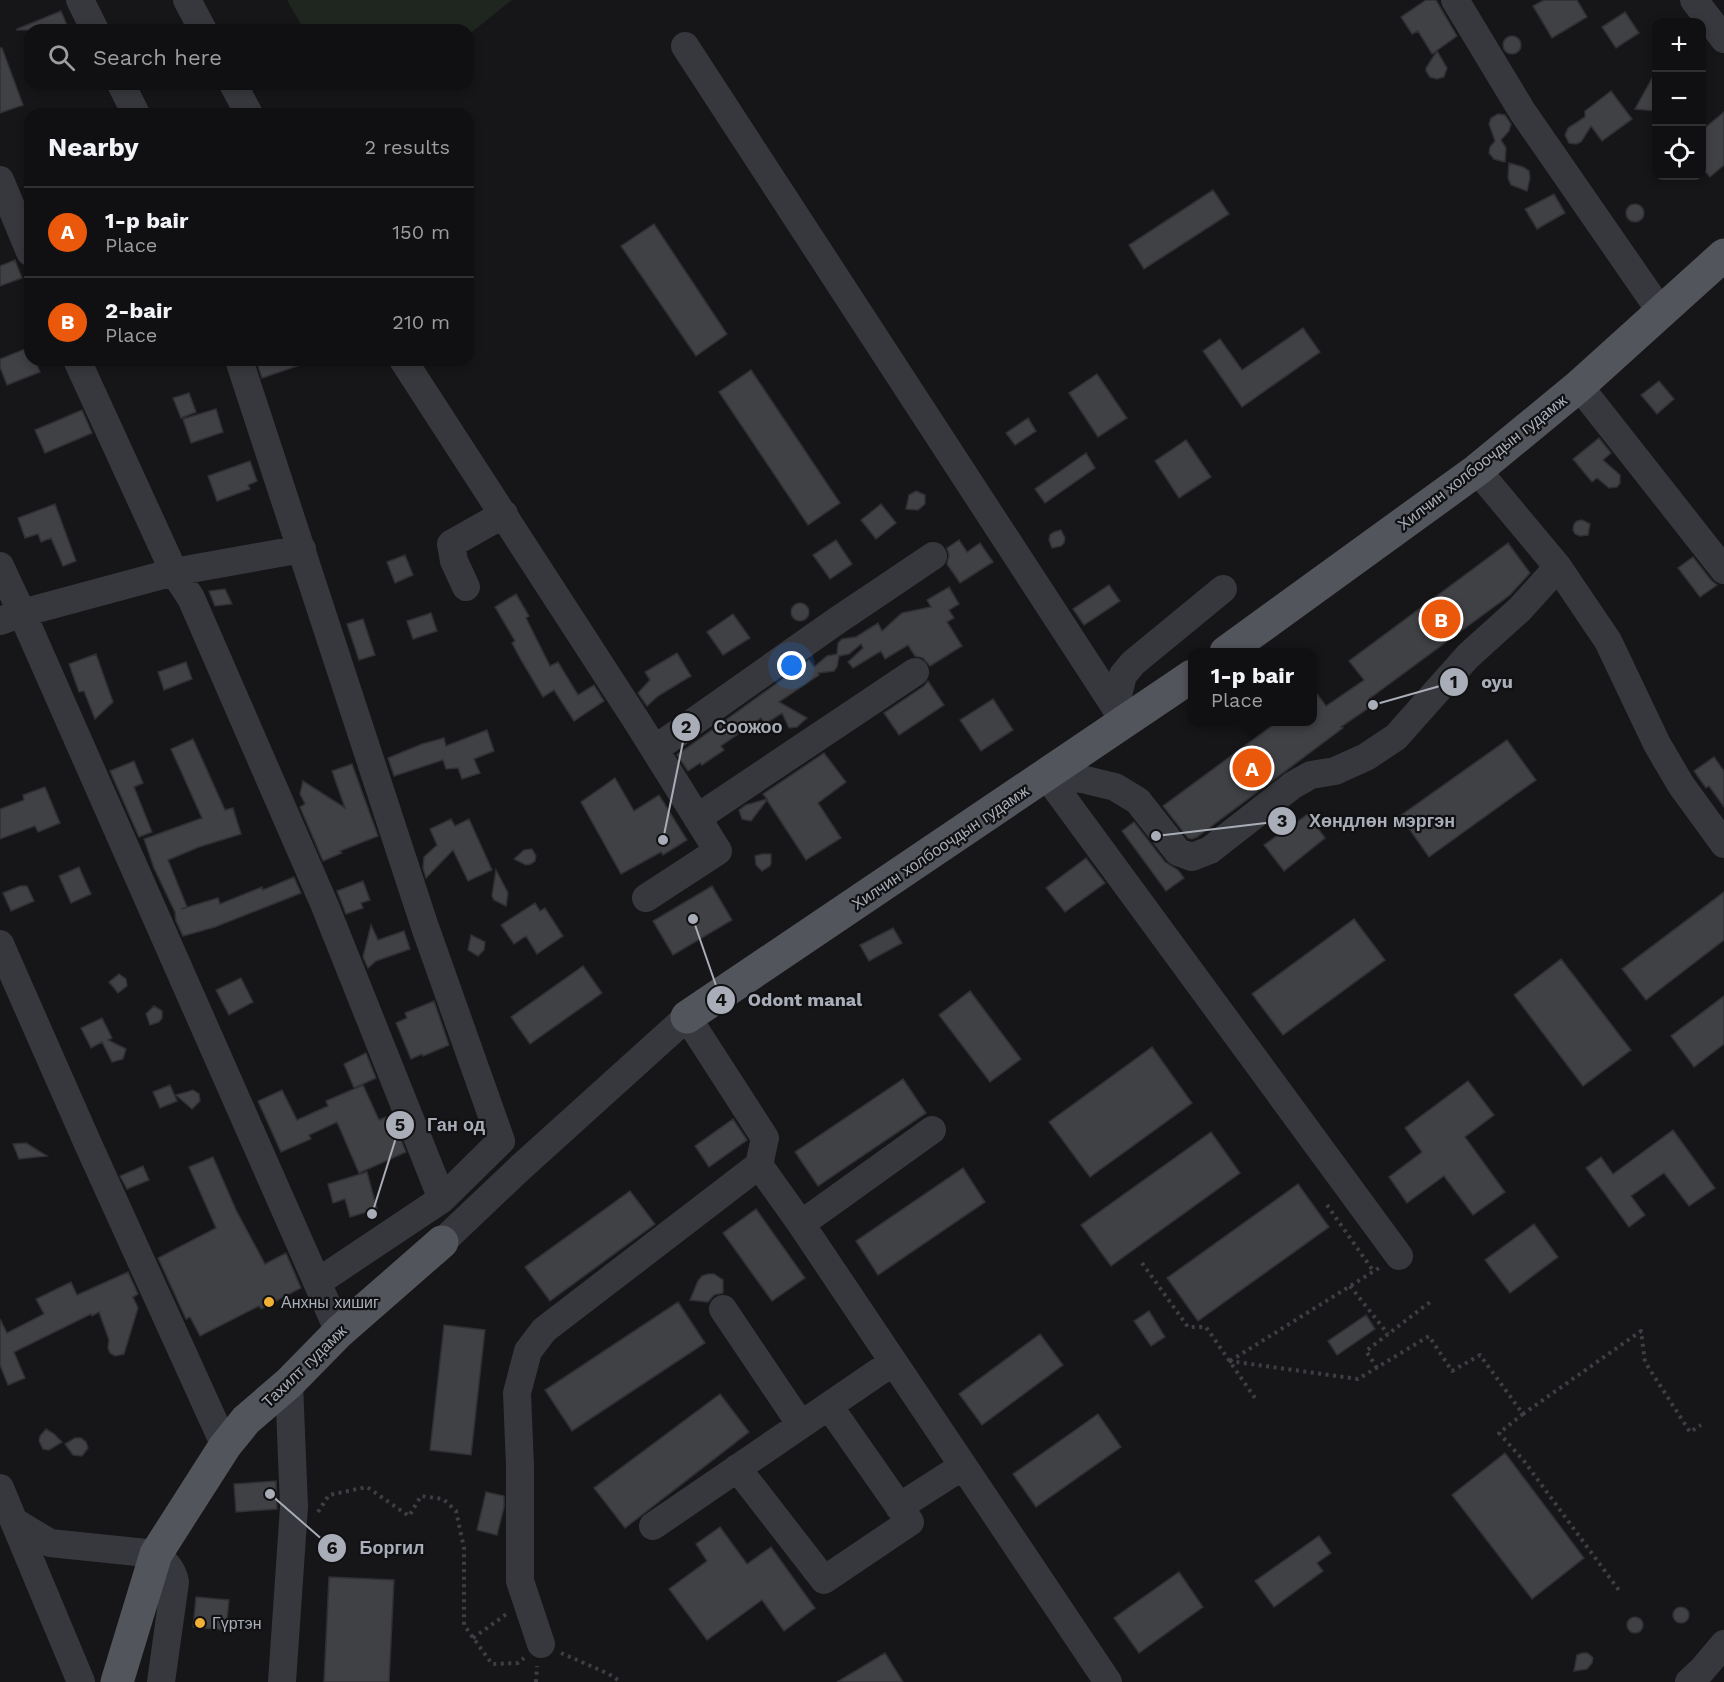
<!DOCTYPE html>
<meta charset="utf-8">
<style>
:root{--surface:#101012;--page:#1e1e20;--text:#f1f3f6;--muted:#9c9d9f;--line:#303032;--accent:#ea580c}
body{margin:0;font-family:"Work Sans",sans-serif;background:var(--page);color:var(--text)}
.controls{position:absolute;right:18px;top:18px;display:grid;overflow:hidden;border-radius:12px;box-shadow:0 3px 9px #0003}
.controls button{width:54px;height:54px;display:grid;place-items:center;padding:0;border:0;border-bottom:2px solid var(--line);background:var(--surface);color:var(--text);font:30px sans-serif}
.you{position:absolute;left:792px;top:666px;width:21px;height:21px;margin:-15px;border:4px solid #fff;border-radius:50%;background:#1a73e8;box-shadow:0 0 0 9px #1a73e833}
.badge{display:grid;place-items:center;width:39px;height:39px;border-radius:50%;background:var(--accent);color:#fff;font-size:20px;font-weight:700}
.pin{position:absolute;translate:-50% -50%;border:3px solid #fff;box-shadow:0 2px 6px #0006}
.popup{position:absolute;left:1188px;top:648px;width:129px;height:78px;box-sizing:border-box;display:grid;place-content:center;border-radius:12px;background:var(--surface);filter:drop-shadow(0 2px 4px #0005);font-size:20px;white-space:nowrap;color:var(--muted)}
.popup b{font-size:22px;color:var(--text)}
.popup::after{content:'';position:absolute;left:50%;top:100%;margin-left:-12px;border:12px solid transparent;border-top-color:var(--surface)}
.list{margin:0;padding:0;list-style:none}
h2{display:flex;justify-content:space-between;align-items:center;height:78px;margin:0;padding:0 24px;font-size:26px}
h2 small{font-size:20px;font-weight:400;color:var(--muted)}
.list li{display:grid;grid-template-columns:39px 1fr auto;gap:18px;align-items:center;box-sizing:border-box;height:90px;padding:0 24px;border-top:2px solid var(--line)}
.list b{display:block;font-size:22px;white-space:nowrap}
.list p{margin:0;font-size:20px;white-space:nowrap;color:var(--muted)}
.list em{font-size:20px;font-style:normal;color:var(--muted)}
.icon{flex:none;width:33px;height:33px;fill:none;stroke:currentColor;stroke-width:2;stroke-linecap:round;stroke-linejoin:round}
.map{position:relative;flex:none;width:1724px;height:1682px;overflow:hidden}
.search{position:absolute;background:var(--surface);box-shadow:0 3px 9px #0003;left:24px;top:24px;width:450px;height:66px;display:flex;align-items:center;gap:15px;box-sizing:border-box;padding:0 21px;border-radius:18px;color:var(--muted);font-size:22px}
.panel{position:absolute;background:var(--surface);box-shadow:0 3px 9px #0003;left:24px;top:108px;width:450px;height:258px;border-radius:18px}
.map>svg:first-child{display:block}
.pitch{fill:#1e261f}
.building{fill:#404145;stroke:#303034;stroke-width:1.5}
.lines{fill:none;stroke-linecap:round;stroke-linejoin:round}
.path{stroke:#3d3f44;stroke-width:4;stroke-dasharray:3 4.5;stroke-linecap:butt}
.minor{stroke:#37383d;stroke-width:28}
.major{stroke:#53555c;stroke-width:33}
.poi-dot{fill:#f2b134;stroke:#111113;stroke-width:2}
.labels{text-anchor:middle;stroke-width:4.5;stroke-linejoin:round;paint-order:stroke}
.street-label{font-size:16px;fill:#a8adb8;stroke:#111113}
.poi-label{font-size:16px;fill:#a8adb8;stroke:#111113;text-anchor:start}
.leader{fill:none;stroke:#a8adb8;stroke-width:2}
.callout-dot{fill:#a8adb8;stroke:#111113;stroke-width:2}
.mark-label{font-size:18px;text-anchor:middle;font-weight:bold;fill:#111}
.callout-label{font-size:18px;text-anchor:middle;font-weight:bold;fill:#a8adb8;stroke:#111113;stroke-width:4.5;stroke-linejoin:round;paint-order:stroke}
</style>
<div class="map">
<svg width="1724" height="1682" viewBox="0 0 1724 1682">
<rect width="100%" height="100%" fill="#161618"/>
<path class="pitch" d="M 287,0 L 512,0 L 468,35 L 468,30 L 304,30 Z"/>
<path class="building" d="M 1426,0 L 1436,0 L 1457,36 L 1432,54 L 1418,31 L 1412,34 L 1401,17 Z
M 1544,0 L 1577,0 L 1587,17 L 1552,38 L 1533,6 Z
M 61,11 L 69,30 L 17,30 L 17,29 Z
M 1625,12 L 1639,33 L 1616,48 L 1602,27 Z
M1503 45a9 9 0 1 1 18 0a9 9 0 1 1-18 0Z
M 0,48 L 2,48 L 23,105 L 0,113 Z
M 1437,51 L 1447,68 L 1444,77 L 1437,79 L 1430,77 L 1426,71 L 1426,68 Z
M 1656,71 L 1656,111 L 1635,109 Z
M 1611,91 L 1632,119 L 1602,141 L 1591,126 L 1581,142 L 1576,144 L 1569,143 L 1565,135 L 1568,128 L 1585,117 L 1585,111 Z
M 1724,112 L 1724,165 L 1710,177 L 1701,167 L 1701,131 Z
M 1498,114 L 1505,115 L 1511,124 L 1509,131 L 1501,140 L 1506,148 L 1505,162 L 1494,159 L 1489,153 L 1490,147 L 1495,141 L 1489,124 L 1491,118 Z
M 1509,163 L 1523,167 L 1529,171 L 1530,178 L 1527,191 L 1511,185 L 1508,178 Z
M 1213,190 L 1229,214 L 1144,269 L 1129,245 Z
M 1554,194 L 1565,213 L 1537,229 L 1525,209 Z
M1626 213a9 9 0 1 1 18 0a9 9 0 1 1-18 0Z
M 654,224 L 727,334 L 696,356 L 621,246 Z
M 15,260 L 22,278 L 0,286 L 0,266 Z
M 1303,328 L 1320,352 L 1242,407 L 1203,351 L 1220,339 L 1242,370 Z
M 30,347 L 30,360 L 35,360 L 40,372 L 7,385 L 0,367 L 0,359 Z
M 256,360 L 306,360 L 306,363 L 262,378 Z
M 751,370 L 840,503 L 808,525 L 719,392 Z
M 1097,374 L 1127,418 L 1098,437 L 1069,393 Z
M 1659,381 L 1674,399 L 1657,414 L 1641,395 Z
M 189,393 L 196,412 L 181,418 L 173,398 Z
M 216,409 L 223,432 L 191,443 L 183,419 Z
M 82,410 L 92,433 L 45,453 L 35,430 Z
M 1028,418 L 1036,431 L 1015,445 L 1006,433 Z
M 1599,438 L 1611,453 L 1603,460 L 1620,475 L 1620,483 L 1617,487 L 1609,488 L 1597,478 L 1592,482 L 1573,459 Z
M 1186,440 L 1211,477 L 1179,498 L 1155,461 Z
M 1086,453 L 1095,468 L 1045,503 L 1035,489 Z
M 250,461 L 257,481 L 248,485 L 250,489 L 217,501 L 208,476 Z
M 916,491 L 925,495 L 925,504 L 918,510 L 906,509 L 909,495 Z
M 55,504 L 76,561 L 63,566 L 51,538 L 41,542 L 38,534 L 25,538 L 18,518 Z
M 881,504 L 896,523 L 876,539 L 861,520 Z
M 1582,520 L 1590,524 L 1588,535 L 1580,536 L 1575,534 L 1573,530 L 1574,524 L 1577,521 Z
M 1061,530 L 1065,538 L 1064,543 L 1061,546 L 1052,548 L 1049,540 L 1050,535 L 1054,532 Z
M 836,540 L 852,564 L 830,579 L 813,555 Z
M 959,540 L 967,552 L 980,543 L 993,562 L 960,583 L 947,564 L 949,555 L 947,548 Z
M 1508,543 L 1530,573 L 1510,595 L 1369,699 L 1373,705 L 1341,727 L 1343,728 L 1197,837 L 1192,839 L 1188,838 L 1163,806 L 1277,722 L 1312,722 L 1312,687 L 1326,706 L 1364,680 L 1349,661 Z
M 405,555 L 413,575 L 395,583 L 387,562 Z
M 1693,557 L 1711,580 L 1717,585 L 1700,597 L 1678,568 Z
M 1109,585 L 1120,601 L 1084,625 L 1073,609 Z
M 949,587 L 959,604 L 949,610 L 954,618 L 947,622 L 962,646 L 930,666 L 923,658 L 915,656 L 908,645 L 885,659 L 881,651 L 853,668 L 848,662 L 863,648 L 861,644 L 849,654 L 839,656 L 837,667 L 834,671 L 818,673 L 819,675 L 779,702 L 807,718 L 797,727 L 789,728 L 782,713 L 765,724 L 761,718 L 721,746 L 724,750 L 702,765 L 700,763 L 688,771 L 677,755 L 809,660 L 814,667 L 827,656 L 837,654 L 838,643 L 842,639 L 856,637 L 878,623 L 882,631 L 902,613 L 931,607 L 927,600 Z
M 225,589 L 232,604 L 215,606 L 209,591 Z
M 516,594 L 529,616 L 526,618 L 550,666 L 558,662 L 578,695 L 594,685 L 604,701 L 574,721 L 554,690 L 543,697 L 521,660 L 512,643 L 515,641 L 495,607 Z
M791 612a9 9 0 1 1 18 0a9 9 0 1 1-18 0Z
M 431,613 L 437,631 L 413,639 L 407,621 Z
M 733,614 L 750,638 L 723,655 L 707,632 Z
M 363,619 L 375,655 L 359,660 L 347,624 Z
M 677,653 L 691,676 L 658,696 L 647,706 L 638,693 L 650,680 L 645,672 Z
M 96,654 L 113,702 L 95,719 L 84,691 L 79,692 L 69,664 Z
M 186,662 L 192,679 L 164,690 L 158,672 Z
M 928,681 L 944,705 L 899,735 L 884,713 L 924,686 Z
M 993,699 L 1013,730 L 981,751 L 960,720 Z
M 487,730 L 494,751 L 474,759 L 480,773 L 462,779 L 458,768 L 446,769 L 443,760 L 394,776 L 388,758 L 422,744 L 444,738 L 446,746 Z
M 193,739 L 225,810 L 233,808 L 241,834 L 199,847 L 168,860 L 187,907 L 181,909 L 218,898 L 220,904 L 262,887 L 263,890 L 294,877 L 301,893 L 215,927 L 183,936 L 176,921 L 175,912 L 154,868 L 144,839 L 202,818 L 171,749 Z
M 1507,740 L 1536,780 L 1429,857 L 1400,816 Z
M 824,753 L 846,782 L 818,803 L 841,838 L 806,860 L 767,800 L 751,821 L 742,819 L 739,810 L 746,805 L 767,799 L 763,794 Z
M 1714,757 L 1724,771 L 1724,807 L 1709,786 L 1706,788 L 1694,771 Z
M 134,761 L 143,783 L 134,787 L 152,832 L 139,837 L 110,771 Z
M 352,764 L 378,836 L 340,851 L 342,853 L 323,861 L 300,807 L 305,804 L 300,794 L 303,781 L 345,808 L 332,771 Z
M 615,778 L 634,811 L 659,795 L 687,840 L 663,855 L 661,852 L 621,874 L 581,802 Z
M 45,787 L 60,823 L 38,832 L 35,826 L 0,839 L 0,809 L 24,800 L 23,795 Z
M 1308,814 L 1325,838 L 1284,871 L 1264,845 Z
M 451,819 L 455,826 L 469,819 L 492,870 L 468,881 L 453,850 L 426,878 L 423,868 L 424,857 L 437,845 L 430,829 Z
M 1134,822 L 1165,862 L 1178,870 L 1184,878 L 1166,891 L 1122,831 Z
M 532,849 L 536,856 L 535,861 L 531,864 L 526,865 L 514,859 L 524,850 Z
M 762,854 L 771,854 L 771,863 L 770,866 L 762,871 L 756,865 L 755,856 Z
M 1086,858 L 1105,883 L 1065,912 L 1046,888 Z
M 79,867 L 91,894 L 71,903 L 59,876 Z
M 496,870 L 508,893 L 506,906 L 494,900 L 492,896 Z
M 363,881 L 370,900 L 361,903 L 363,908 L 346,914 L 337,891 Z
M 20,886 L 27,886 L 34,901 L 11,911 L 3,893 Z
M 712,886 L 732,920 L 673,955 L 653,921 Z
M 1724,892 L 1724,940 L 1646,1000 L 1622,969 Z
M 535,903 L 540,911 L 545,908 L 563,936 L 537,954 L 526,936 L 514,944 L 501,925 Z
M 1354,919 L 1385,960 L 1283,1035 L 1252,994 Z
M 371,925 L 378,940 L 404,931 L 410,949 L 376,961 L 368,968 L 363,957 Z
M 893,928 L 902,943 L 869,961 L 860,945 Z
M 471,935 L 485,942 L 484,950 L 478,956 L 468,950 Z
M 1561,959 L 1631,1050 L 1583,1086 L 1514,995 Z
M 583,966 L 602,993 L 530,1044 L 511,1017 Z
M 119,974 L 126,979 L 127,986 L 118,993 L 109,982 Z
M 241,978 L 253,1002 L 229,1015 L 216,990 Z
M 970,991 L 1021,1059 L 990,1082 L 939,1015 Z
M 1724,996 L 1724,1044 L 1694,1067 L 1671,1036 Z
M 434,1001 L 449,1045 L 423,1056 L 422,1054 L 411,1059 L 396,1023 L 407,1018 L 405,1013 Z
M 154,1006 L 162,1011 L 162,1018 L 159,1022 L 150,1025 L 146,1014 Z
M 102,1018 L 112,1038 L 108,1040 L 126,1049 L 123,1059 L 112,1062 L 102,1042 L 91,1048 L 81,1028 Z
M 1152,1047 L 1192,1103 L 1090,1177 L 1049,1122 Z
M 366,1053 L 376,1078 L 354,1088 L 344,1064 Z
M 903,1079 L 926,1113 L 818,1186 L 795,1152 Z
M 1468,1081 L 1494,1115 L 1465,1137 L 1505,1192 L 1473,1215 L 1444,1176 L 1407,1203 L 1389,1177 L 1422,1152 L 1405,1128 Z
M 170,1085 L 177,1101 L 160,1108 L 153,1092 Z
M 363,1085 L 379,1120 L 391,1115 L 406,1152 L 359,1173 L 337,1122 L 309,1135 L 311,1139 L 281,1152 L 258,1101 L 282,1090 L 297,1120 L 328,1106 L 326,1101 Z
M 193,1090 L 199,1094 L 200,1101 L 192,1109 L 176,1095 Z
M 733,1119 L 747,1140 L 709,1167 L 695,1146 Z
M 1673,1130 L 1715,1188 L 1689,1206 L 1664,1173 L 1631,1196 L 1645,1215 L 1629,1227 L 1586,1168 L 1601,1157 L 1613,1174 Z
M 1211,1132 L 1240,1173 L 1111,1266 L 1081,1225 Z
M 26,1143 L 47,1156 L 19,1159 L 13,1144 Z
M 213,1157 L 236,1210 L 265,1264 L 286,1253 L 301,1288 L 261,1309 L 259,1306 L 200,1336 L 190,1317 L 186,1319 L 158,1258 L 216,1228 L 189,1167 Z
M 143,1166 L 149,1180 L 127,1189 L 120,1176 Z
M 963,1168 L 985,1202 L 878,1275 L 856,1241 Z
M 367,1172 L 377,1209 L 350,1217 L 345,1199 L 333,1203 L 328,1184 Z
M 1298,1184 L 1329,1227 L 1198,1321 L 1167,1278 Z
M 630,1191 L 655,1224 L 550,1301 L 525,1267 Z
M 756,1209 L 805,1278 L 772,1301 L 723,1233 Z
M 1534,1224 L 1558,1257 L 1510,1293 L 1485,1260 Z
M 128,1272 L 138,1294 L 133,1297 L 138,1308 L 124,1354 L 115,1356 L 110,1353 L 108,1348 L 109,1340 L 99,1312 L 92,1316 L 91,1314 L 14,1352 L 25,1378 L 8,1385 L 0,1365 L 0,1319 L 7,1333 L 44,1314 L 36,1299 L 71,1282 L 77,1295 Z
M 708,1274 L 714,1274 L 723,1280 L 723,1293 L 714,1295 L 708,1302 L 690,1300 L 698,1281 L 702,1276 Z
M 678,1302 L 705,1343 L 572,1431 L 545,1390 Z
M 1149,1311 L 1165,1337 L 1151,1346 L 1134,1321 Z
M 1366,1315 L 1375,1329 L 1337,1355 L 1328,1341 Z
M 444,1325 L 485,1330 L 471,1455 L 430,1450 Z
M 1040,1334 L 1063,1365 L 982,1425 L 959,1394 Z
M 720,1394 L 749,1432 L 625,1528 L 594,1488 Z
M 1098,1414 L 1121,1447 L 1036,1507 L 1013,1474 Z
M 46,1429 L 54,1434 L 62,1442 L 49,1450 L 43,1449 L 39,1441 L 40,1436 Z
M 75,1438 L 81,1438 L 86,1442 L 88,1448 L 82,1456 L 73,1455 L 65,1444 Z
M 1505,1453 L 1584,1558 L 1532,1599 L 1452,1495 Z
M 276,1481 L 277,1509 L 236,1512 L 234,1484 Z
M 486,1492 L 504,1496 L 504,1507 L 497,1535 L 477,1530 Z
M 720,1527 L 747,1564 L 771,1547 L 815,1608 L 784,1631 L 762,1600 L 707,1640 L 669,1589 L 707,1561 L 696,1544 Z
M 1319,1536 L 1331,1553 L 1317,1563 L 1323,1571 L 1274,1607 L 1255,1581 Z
M 1179,1572 L 1203,1607 L 1139,1653 L 1114,1618 Z
M 329,1577 L 394,1580 L 389,1682 L 324,1682 Z
M 196,1597 L 229,1600 L 226,1630 L 193,1627 Z
M1673 1615a8 8 0 1 1 16 0a8 8 0 1 1-16 0Z
M1627 1625a8 8 0 1 1 16 0a8 8 0 1 1-16 0Z
M 885,1653 L 903,1682 L 837,1682 Z
M 1582,1653 L 1587,1653 L 1590,1655 L 1593,1658 L 1592,1663 L 1587,1669 L 1574,1671 L 1577,1655 Z"/>
<g class="lines">
<path class="path" d="M 1327,1205 L 1374,1272
M 1142,1263 L 1188,1327 L 1206,1327 L 1257,1401
M 1350,1286 L 1388,1334
M 1229,1361 L 1358,1379 L 1429,1336 L 1452,1371 L 1480,1355 L 1523,1414 L 1641,1331 L 1645,1362 L 1690,1432 L 1701,1425
M 1230,1361 L 1379,1268
M 1377,1368 L 1366,1351 L 1430,1302
M 1523,1414 L 1499,1433 L 1524,1461 L 1621,1593
M 318,1512 L 329,1495 L 367,1487 L 409,1516 L 421,1496 L 443,1499 L 456,1511 L 464,1548 L 464,1625 L 492,1664 L 518,1663 L 524,1658
M 473,1638 L 508,1613
M 561,1653 L 609,1674 L 621,1682
M 536,1682 L 537,1666"/>
<path class="minor" d="M 80,0 L 95,30
M 187,0 L 203,30
M 1455,0 L 1522,111 L 1661,312
M 1694,0 L 1724,39
M 685,46 L 1125,722
M 121,84 L 136,114
M 233,84 L 249,114
M 0,180 L 30,252
M 77,360 L 174,572 L 191,598 L 325,906 L 442,1199
M 239,360 L 425,927 L 501,1141 L 442,1199 L 318,1282
M 403,360 L 638,723 L 718,851 L 646,898
M 1579,386 L 1724,570
M 1477,470 L 1558,567 L 1608,641 L 1657,744 L 1681,785 L 1724,844
M 0,566 L 22,613 L 339,1332
M 466,587 L 454,561 L 451,544 L 504,514
M 0,621 L 22,613 L 174,572 L 302,549
M 1115,707 L 1123,675 L 1133,663 L 1223,589
M 655,749 L 835,622 L 933,556
M 1046,775 L 1082,779 L 1115,787 L 1138,801 L 1178,852 L 1192,857 L 1210,850 L 1293,785 L 1311,775 L 1335,771 L 1366,757 L 1396,737 L 1468,656 L 1519,610 L 1558,567
M 1046,775 L 1399,1256
M 697,818 L 915,672
M 0,944 L 88,1144 L 225,1446
M 801,1224 L 932,1130
M 442,1242 L 520,1168 L 687,1017 L 765,1138 L 759,1165 L 801,1224 L 1108,1682
M 723,1309 L 801,1425
M 737,1468 L 824,1580 L 910,1522 L 829,1406
M 0,1488 L 81,1682
M 899,1507 L 963,1466
M 15,1522 L 50,1543 L 156,1554 C 165,1562 173,1570 175,1582 L 161,1682
M 653,1526 L 893,1362
M 541,1644 L 520,1581 L 520,1466 L 517,1393 L 528,1351 L 544,1330 L 759,1165
M 282,1682 L 294,1507 L 289,1383
M 1689,1682 L 1702,1670 L 1724,1644"/>
<path class="major" d="M 1226,652 L 1477,470 L 1579,386 L 1724,255
M 687,1017 L 1192,676
M 117,1682 L 156,1554 L 225,1446 L 246,1420 L 289,1383 L 339,1332 L 442,1242"/>
</g>
<g class="poi-dot">
<circle cx="269" cy="1302" r="6"/>
<circle cx="200" cy="1623" r="6"/>
</g>
<g class="labels">
<g class="street-label">
<text transform="translate(1482 462) rotate(-38)" y="6">Хилчин холбоочдын гудамж</text>
<text transform="translate(940 847) rotate(-34)" y="6">Хилчин холбоочдын гудамж</text>
<text transform="translate(304 1366) rotate(-44)" y="6">Тахилт гудамж</text>
</g>
<g class="poi-label">
<text x="281" y="1308">Анхны хишиг</text>
<text x="212" y="1629">Гүртэн</text>
</g>
</g>
<path class="leader" d="M1373 705L1454 682M663 840L686 727M1156 836L1282 821M693 919L721 1000M372 1214L400 1125M270 1494L332 1548"/>
<g class="callout-dot">
<circle cx="1373" cy="705" r="6"/>
<circle cx="663" cy="840" r="6"/>
<circle cx="1156" cy="836" r="6"/>
<circle cx="693" cy="919" r="6"/>
<circle cx="372" cy="1214" r="6"/>
<circle cx="270" cy="1494" r="6"/>
<circle cx="1454" cy="682" r="15"/>
<circle cx="686" cy="727" r="15"/>
<circle cx="1282" cy="821" r="15"/>
<circle cx="721" cy="1000" r="15"/>
<circle cx="400" cy="1125" r="15"/>
<circle cx="332" cy="1548" r="15"/>
</g>
<g class="mark-label">
<text x="1454" y="688">1</text>
<text x="686" y="733">2</text>
<text x="1282" y="827">3</text>
<text x="721" y="1006">4</text>
<text x="400" y="1131">5</text>
<text x="332" y="1554">6</text>
</g>
<g class="callout-label">
<text x="1497" y="688">oyu</text>
<text x="748" y="733">Соожоо</text>
<text x="1382" y="827">Хөндлөн мэргэн</text>
<text x="805" y="1006">Odont manal</text>
<text x="456" y="1131">Ган од</text>
<text x="392" y="1554">Боргил</text>
</g>
</svg>
<div class="controls">
<button>+</button>
<button>−</button>
<button><svg class="icon" aria-label="locate" viewBox="0 0 24 24"><circle cx="12" cy="12" r="6"/><path d="M12 2v4M12 18v4M2 12h4M18 12h4"/></svg></button>
</div>
<div class="you"></div>
<div class="pin badge" style="left:1252px;top:768px">A</div>
<div class="popup"><b>1-p bair</b>Place</div>
<div class="pin badge" style="left:1441px;top:619px">B</div>
<div class="search"><svg class="icon" aria-label="search" viewBox="0 0 24 24"><circle cx="10" cy="10" r="6"/><path d="M15 15l6 6"/></svg>Search here</div>
<section class="panel">
<h2>Nearby<small>2 results</small></h2>
<ul class="list">
<li><span class="badge">A</span><div><b>1-p bair</b><p>Place</p></div><em>150 m</em></li>
<li><span class="badge">B</span><div><b>2-bair</b><p>Place</p></div><em>210 m</em></li>
</ul>
</section>
</div>
